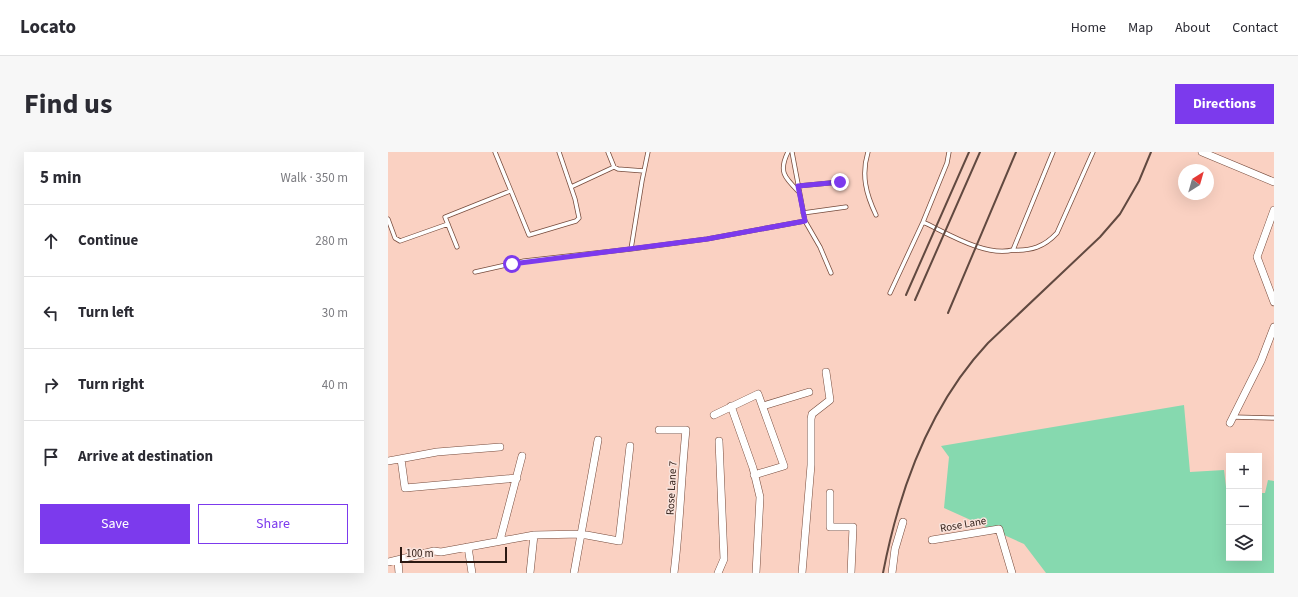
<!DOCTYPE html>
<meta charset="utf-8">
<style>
:root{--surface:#fff;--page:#f7f7f7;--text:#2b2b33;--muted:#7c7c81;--line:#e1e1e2;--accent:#7c3aed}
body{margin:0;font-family:"Source Sans 3",sans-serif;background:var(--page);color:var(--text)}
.controls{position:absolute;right:12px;bottom:12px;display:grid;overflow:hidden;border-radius:0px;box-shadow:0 4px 16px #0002}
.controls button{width:36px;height:36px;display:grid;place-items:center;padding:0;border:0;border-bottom:1px solid var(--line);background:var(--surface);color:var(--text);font:20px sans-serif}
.compass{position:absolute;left:790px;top:12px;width:36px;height:36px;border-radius:50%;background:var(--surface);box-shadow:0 4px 16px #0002;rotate:37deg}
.scale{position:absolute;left:12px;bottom:10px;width:107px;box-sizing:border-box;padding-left:4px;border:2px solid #2b1912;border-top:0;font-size:11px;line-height:14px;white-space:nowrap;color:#2b1912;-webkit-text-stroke:3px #f9e3dc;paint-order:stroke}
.stop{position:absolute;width:12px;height:12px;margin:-9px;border:3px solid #7c3aed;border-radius:50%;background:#fff}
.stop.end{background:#7c3aed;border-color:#fff;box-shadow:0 1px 4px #0008}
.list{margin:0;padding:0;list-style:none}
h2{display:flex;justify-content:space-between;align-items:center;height:52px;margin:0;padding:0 16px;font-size:17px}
h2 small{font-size:13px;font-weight:400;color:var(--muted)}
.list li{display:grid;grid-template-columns:26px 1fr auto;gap:12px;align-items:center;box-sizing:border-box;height:72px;padding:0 16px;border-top:1px solid var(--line)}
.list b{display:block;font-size:15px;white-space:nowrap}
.list em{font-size:13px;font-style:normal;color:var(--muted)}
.actions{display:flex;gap:8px;padding:12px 16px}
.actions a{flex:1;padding:9px 0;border:1px solid var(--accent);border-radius:0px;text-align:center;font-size:14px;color:var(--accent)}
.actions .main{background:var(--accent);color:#fff}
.icon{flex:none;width:22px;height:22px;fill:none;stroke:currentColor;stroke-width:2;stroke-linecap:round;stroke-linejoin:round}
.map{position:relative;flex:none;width:886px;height:421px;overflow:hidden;border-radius:0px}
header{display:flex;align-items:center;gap:24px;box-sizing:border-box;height:56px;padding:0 20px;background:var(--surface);border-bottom:1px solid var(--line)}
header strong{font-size:19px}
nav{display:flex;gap:22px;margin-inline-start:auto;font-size:14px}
.intro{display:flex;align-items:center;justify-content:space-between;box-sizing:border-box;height:96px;padding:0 24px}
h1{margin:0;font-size:28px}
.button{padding:10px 18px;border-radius:0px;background:var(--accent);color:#fff;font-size:14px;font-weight:700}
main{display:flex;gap:24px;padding:0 24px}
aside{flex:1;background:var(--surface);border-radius:0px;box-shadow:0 4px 16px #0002}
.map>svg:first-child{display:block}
.green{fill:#86d9af}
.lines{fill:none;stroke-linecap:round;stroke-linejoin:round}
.service-casing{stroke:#764b3c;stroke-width:5}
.minor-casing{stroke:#764b3c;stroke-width:8}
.service{stroke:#fff;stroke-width:3.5}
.minor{stroke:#fff;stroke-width:7}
.rail{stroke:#614940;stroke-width:2}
.route{stroke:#7c3aed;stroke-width:5}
.labels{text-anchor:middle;stroke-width:3;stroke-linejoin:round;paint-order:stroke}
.street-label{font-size:11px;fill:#2b1912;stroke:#f9e3dc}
</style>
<header>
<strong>Locato</strong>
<nav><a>Home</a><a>Map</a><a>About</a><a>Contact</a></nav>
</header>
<div class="intro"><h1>Find us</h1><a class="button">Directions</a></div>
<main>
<aside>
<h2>5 min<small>Walk · 350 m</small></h2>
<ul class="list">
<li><svg class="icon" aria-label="ahead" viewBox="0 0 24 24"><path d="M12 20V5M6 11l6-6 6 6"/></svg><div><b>Continue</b></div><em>280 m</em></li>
<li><svg class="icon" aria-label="left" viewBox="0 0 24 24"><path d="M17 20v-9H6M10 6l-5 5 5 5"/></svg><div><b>Turn left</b></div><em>30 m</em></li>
<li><svg class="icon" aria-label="right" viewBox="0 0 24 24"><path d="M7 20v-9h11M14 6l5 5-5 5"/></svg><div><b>Turn right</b></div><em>40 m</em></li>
<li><svg class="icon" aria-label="arrive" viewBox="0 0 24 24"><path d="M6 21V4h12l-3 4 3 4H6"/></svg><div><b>Arrive at destination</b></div></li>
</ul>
<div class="actions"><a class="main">Save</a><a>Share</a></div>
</aside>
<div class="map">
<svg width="886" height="421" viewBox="0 0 886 421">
<rect width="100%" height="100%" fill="#fad1c2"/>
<path class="green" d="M 796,253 L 802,320 L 836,318 L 839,343 L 841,343 L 841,406 L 871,406 L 871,341 L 877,341 L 880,328 L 886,329 L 886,421 L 658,421 L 636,392 L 556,356 L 561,305 L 553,294 Z"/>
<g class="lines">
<g class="service-casing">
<path id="service" d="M 107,0 L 141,83 L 188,69 L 191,66 L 187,47 L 171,0
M 220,0 L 226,15 L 230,17 L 256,19
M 400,0 C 390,20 397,26 411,40
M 404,0 L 417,69 L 432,95 L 443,121
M 480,0 C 473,23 478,42 488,63
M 410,34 L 452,30
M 183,35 L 226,15
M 415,61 L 458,55
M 0,67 L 7,86 L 12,89 L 60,72
M 535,70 C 559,81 597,105 625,98 L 665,0
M 69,95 L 57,65 L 122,39
M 243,97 L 254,29 L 260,0
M 625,98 C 643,99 656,95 669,81 L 705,0
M 87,120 L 136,109 L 243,97 L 319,87 L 417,69
M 502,141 L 535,70 L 559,11 L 561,0
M 845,265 L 886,266"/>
</g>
<g class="minor-casing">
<path id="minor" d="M 814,0 L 886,30
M 886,58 L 869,105 L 886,150
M 343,254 L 365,316 L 372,345 L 368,421
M 375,254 L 421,240
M 326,263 L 370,242 L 396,314 L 366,323
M 842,271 L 873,209 L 886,175
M 271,278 L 298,278 C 293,326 292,373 286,421
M 13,307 L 17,336 L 129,326
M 0,309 L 49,300 L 112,295
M 442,341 L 442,375 L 465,375 L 463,421
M 112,388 L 134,304
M 544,388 L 611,377 L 624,421
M 80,395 L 84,421
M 10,409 L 11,421
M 0,410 L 46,399 L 53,400 L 146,383 L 193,382 L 231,389 L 242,294
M 142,421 L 146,383
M 186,421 L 210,288
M 330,421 L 336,407 L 331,289
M 414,421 L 423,313 L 423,267 L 424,262 L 442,248 L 438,220
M 504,421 L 507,397 L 515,370"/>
</g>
<use href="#service" class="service"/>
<use href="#minor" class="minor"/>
<path class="rail" d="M 518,143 L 581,0
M 527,148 L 592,0
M 560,161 L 628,0
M 495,421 C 511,338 542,253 600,191 L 712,85 L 732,62 L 751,29 L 763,0"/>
</g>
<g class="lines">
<path class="route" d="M 124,112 L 319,87 L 417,69 L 410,34 L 452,30"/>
</g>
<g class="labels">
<g class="street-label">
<text transform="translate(283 336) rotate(-87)" y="4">Rose Lane 7</text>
<text transform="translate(575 372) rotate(-10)" y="4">Rose Lane</text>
</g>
</g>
</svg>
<div class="controls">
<button>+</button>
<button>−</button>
<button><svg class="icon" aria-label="layers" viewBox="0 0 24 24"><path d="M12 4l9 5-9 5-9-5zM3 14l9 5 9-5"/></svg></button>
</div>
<svg class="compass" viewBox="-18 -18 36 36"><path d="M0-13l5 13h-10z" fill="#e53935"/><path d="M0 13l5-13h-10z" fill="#7c7c81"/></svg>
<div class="scale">100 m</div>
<div class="stop" style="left:124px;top:112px"></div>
<div class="stop end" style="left:452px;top:30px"></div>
</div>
</main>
